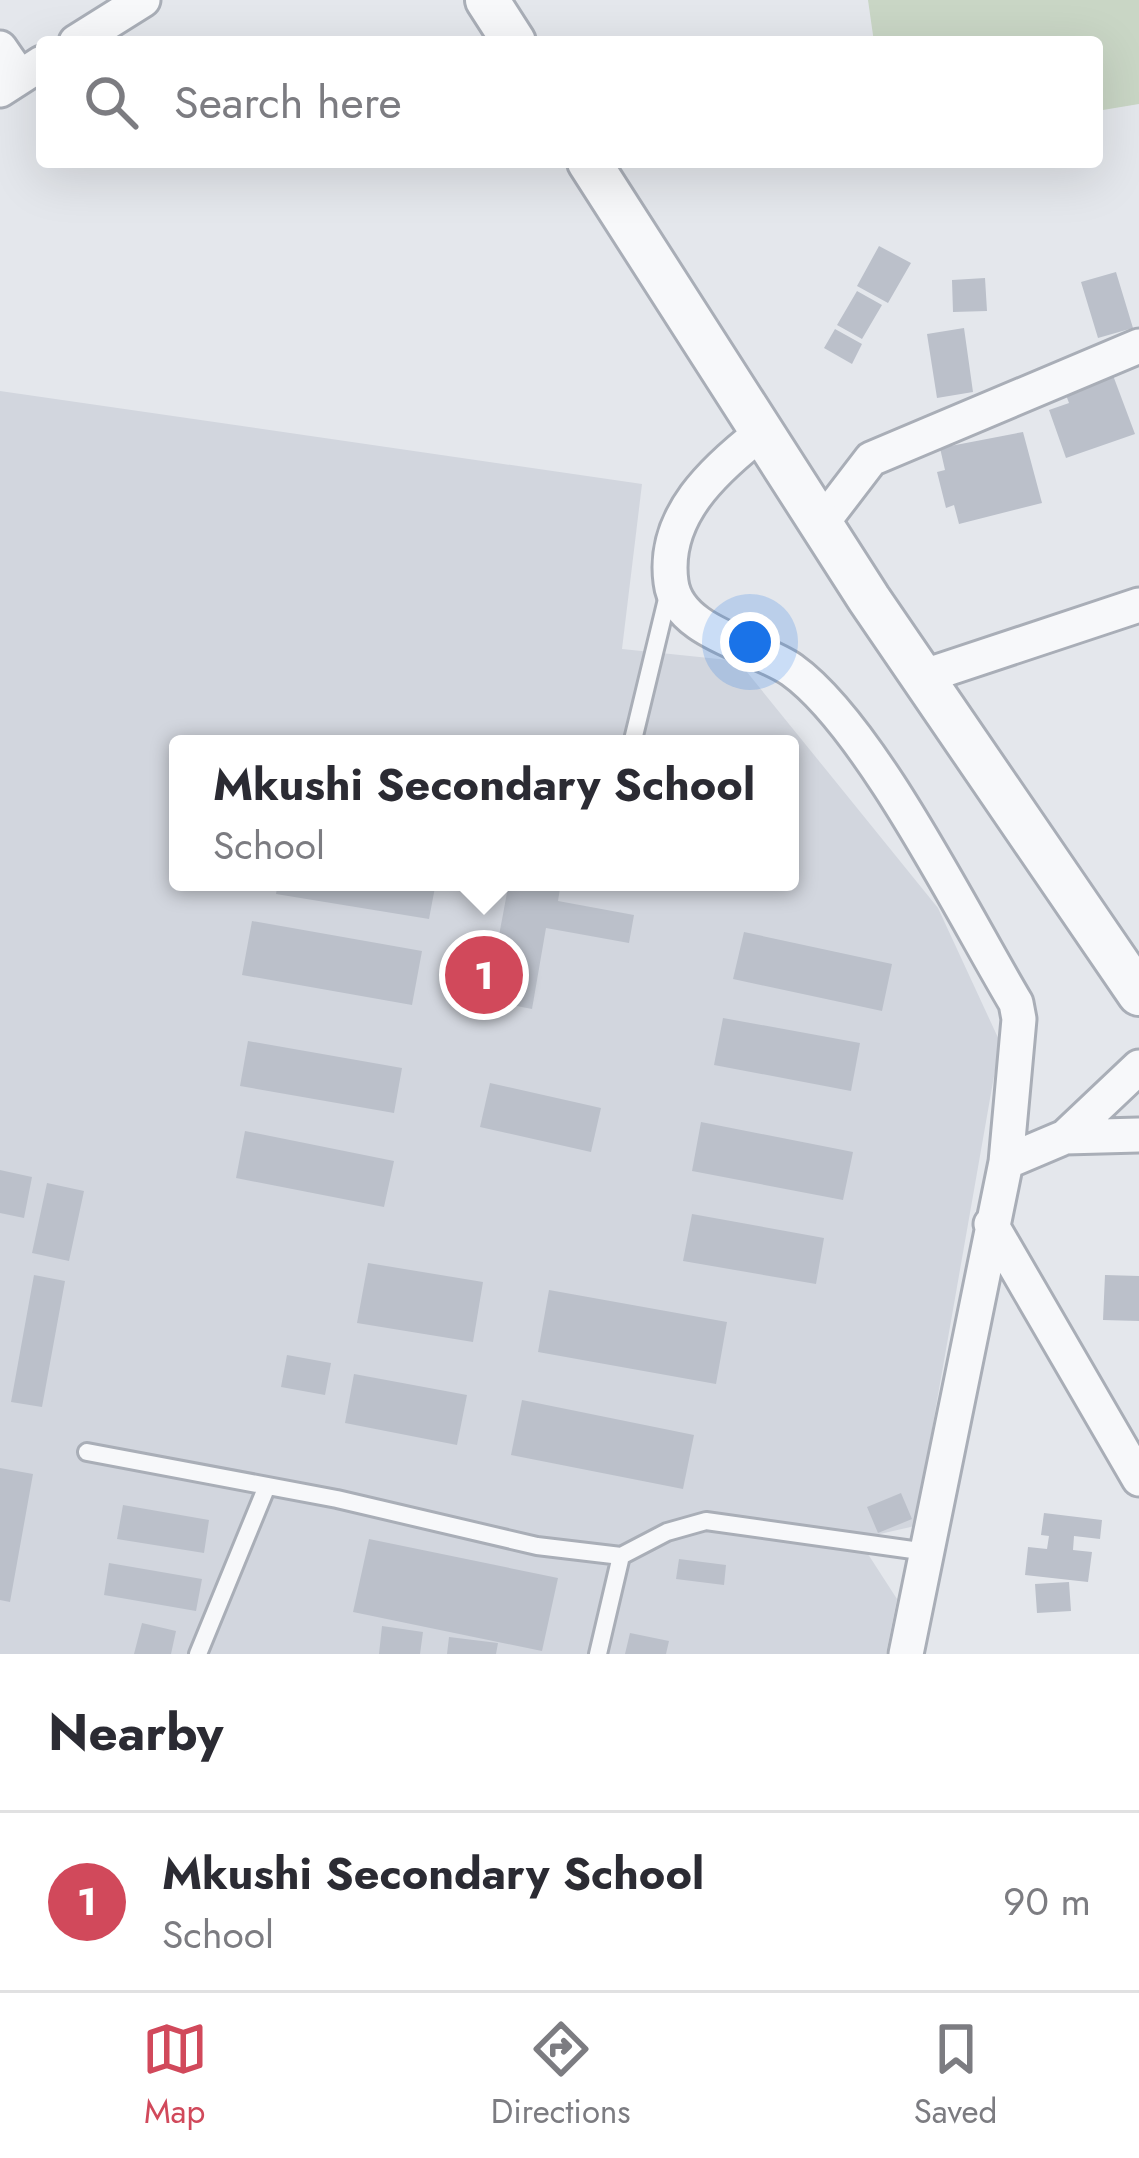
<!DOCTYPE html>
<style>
:root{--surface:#fff;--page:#f2f2f3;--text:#2b2b33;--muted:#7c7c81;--line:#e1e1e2;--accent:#d1495b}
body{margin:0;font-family:Jost,sans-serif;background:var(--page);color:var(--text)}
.you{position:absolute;left:750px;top:642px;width:42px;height:42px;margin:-30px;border:9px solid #fff;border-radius:50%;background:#1a73e8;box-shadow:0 0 0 18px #1a73e833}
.badge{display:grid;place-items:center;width:78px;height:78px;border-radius:50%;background:var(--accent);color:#fff;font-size:39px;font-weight:700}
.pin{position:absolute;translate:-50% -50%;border:6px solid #fff;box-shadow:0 3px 12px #0006}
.popup{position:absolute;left:169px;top:735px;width:630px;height:156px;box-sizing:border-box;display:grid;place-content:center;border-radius:12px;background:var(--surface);filter:drop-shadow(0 3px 9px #0005);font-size:39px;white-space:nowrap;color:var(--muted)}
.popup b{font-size:45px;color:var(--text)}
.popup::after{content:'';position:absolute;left:50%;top:100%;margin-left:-24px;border:24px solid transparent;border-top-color:var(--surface)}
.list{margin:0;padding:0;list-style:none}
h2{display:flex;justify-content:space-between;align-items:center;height:156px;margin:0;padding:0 48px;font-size:51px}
h2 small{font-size:39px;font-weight:400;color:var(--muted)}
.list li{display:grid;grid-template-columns:78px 1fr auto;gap:36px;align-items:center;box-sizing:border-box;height:180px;padding:0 48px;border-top:3px solid var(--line)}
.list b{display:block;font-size:45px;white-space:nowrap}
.list p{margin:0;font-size:39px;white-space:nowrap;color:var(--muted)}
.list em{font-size:39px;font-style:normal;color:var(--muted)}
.icon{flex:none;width:66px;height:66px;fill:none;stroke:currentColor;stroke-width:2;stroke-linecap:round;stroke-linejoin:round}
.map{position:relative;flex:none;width:1139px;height:1654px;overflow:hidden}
.search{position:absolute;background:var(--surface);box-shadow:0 12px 48px #0002;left:36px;right:36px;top:36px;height:132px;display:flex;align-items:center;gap:30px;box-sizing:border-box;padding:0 42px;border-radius:12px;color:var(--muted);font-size:45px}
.sheet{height:336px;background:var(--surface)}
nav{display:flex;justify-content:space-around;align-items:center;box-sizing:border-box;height:168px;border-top:3px solid var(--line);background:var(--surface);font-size:33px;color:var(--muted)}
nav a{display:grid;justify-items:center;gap:6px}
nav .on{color:var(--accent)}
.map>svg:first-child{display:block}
.built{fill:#d2d6de;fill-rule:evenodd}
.green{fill:#c9d6c5}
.building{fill:#bbc0ca}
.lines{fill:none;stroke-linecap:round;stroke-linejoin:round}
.service-casing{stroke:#a9aeb7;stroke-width:22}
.minor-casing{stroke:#a9aeb7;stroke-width:39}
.tertiary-casing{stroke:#a9aeb7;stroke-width:48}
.service{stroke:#f7f8fa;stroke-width:16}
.minor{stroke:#f7f8fa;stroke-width:33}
.tertiary{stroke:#f7f8fa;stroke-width:42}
</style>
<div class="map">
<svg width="1139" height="1654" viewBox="0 0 1139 1654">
<rect width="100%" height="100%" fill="#e4e7ec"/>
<path class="built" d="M 0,391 L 642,484 L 622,649 L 738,661 L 938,908 L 1000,1042 L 915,1526 L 871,1536 L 866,1551 L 897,1599 L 886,1654 L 0,1654 ZM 178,744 L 790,744 L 790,882 L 178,882 Z"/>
<path class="green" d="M 868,0 L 1139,0 L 1139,104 L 1097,111 L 1097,42 L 874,42 Z"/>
<path class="building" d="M 879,246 L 911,263 L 888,303 L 857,286 Z
M 1116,272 L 1133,328 L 1098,338 L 1081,282 Z
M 985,278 L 987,311 L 953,312 L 952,280 Z
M 857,291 L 882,305 L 862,339 L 837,325 Z
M 964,328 L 973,392 L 937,398 L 927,334 Z
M 835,329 L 862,344 L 852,364 L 824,348 Z
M 1108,362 L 1135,434 L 1066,458 L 1049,410 L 1069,403 L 1060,379 Z
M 1023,432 L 1042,503 L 959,524 L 954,505 L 946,508 L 937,472 L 945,470 L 940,448 Z
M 278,882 L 436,882 L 429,919 L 276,894 Z
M 509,882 L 561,882 L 558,901 L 634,915 L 629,943 L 546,928 L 532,1009 L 487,1000 Z
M 252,921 L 422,951 L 412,1005 L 242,975 Z
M 744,932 L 892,964 L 882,1011 L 733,979 Z
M 723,1018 L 860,1043 L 851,1091 L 714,1065 Z
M 248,1041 L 402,1068 L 394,1113 L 240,1086 Z
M 490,1083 L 601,1108 L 591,1152 L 480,1127 Z
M 701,1122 L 853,1152 L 843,1200 L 692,1171 Z
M 245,1131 L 394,1161 L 384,1207 L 236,1178 Z
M 0,1170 L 32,1177 L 24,1218 L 0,1213 Z
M 47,1183 L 84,1191 L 69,1261 L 32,1253 Z
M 692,1214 L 824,1238 L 816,1284 L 683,1261 Z
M 368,1263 L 483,1282 L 473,1342 L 357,1323 Z
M 34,1275 L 65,1281 L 42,1407 L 11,1402 Z
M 1105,1275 L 1139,1276 L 1139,1321 L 1103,1320 Z
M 549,1290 L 727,1322 L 716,1384 L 538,1352 Z
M 287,1355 L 331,1363 L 325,1395 L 281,1387 Z
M 354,1374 L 467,1395 L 457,1445 L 345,1423 Z
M 522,1400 L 694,1435 L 683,1489 L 511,1455 Z
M 0,1468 L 33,1474 L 10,1602 L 0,1600 Z
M 901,1493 L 912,1519 L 878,1533 L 867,1507 Z
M 123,1505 L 209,1520 L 204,1553 L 117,1539 Z
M 1044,1513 L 1102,1520 L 1100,1539 L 1074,1536 L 1073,1550 L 1092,1552 L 1088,1582 L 1025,1575 L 1028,1547 L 1047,1549 L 1049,1536 L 1041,1535 Z
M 369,1539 L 558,1578 L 542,1651 L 353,1612 Z
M 679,1559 L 726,1565 L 724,1585 L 676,1579 Z
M 109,1563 L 202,1579 L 196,1611 L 104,1595 Z
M 1069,1582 L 1071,1611 L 1037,1613 L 1035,1584 Z
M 142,1623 L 176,1631 L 171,1654 L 134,1654 Z
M 382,1626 L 423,1632 L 420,1654 L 379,1654 Z
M 630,1633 L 669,1641 L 666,1654 L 625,1654 Z
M 449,1637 L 498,1643 L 496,1654 L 447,1654 Z"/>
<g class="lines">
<g class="service-casing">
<path id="service" d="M 632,744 L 669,591
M 87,1452 L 337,1499 L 537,1546 L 621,1556 L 667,1532 L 706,1521 L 927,1552
M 198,1654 L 267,1486
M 598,1654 L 621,1556"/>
</g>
<g class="minor-casing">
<path id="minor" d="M 76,42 L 143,0
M 0,48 L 20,77
M 0,90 L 42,63
M 761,433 C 715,469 662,516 671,582 C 677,633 756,645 792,670 C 870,726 964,916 1016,1003 L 1019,1019 L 1006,1162 L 906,1654
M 822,523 L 871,459 L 1139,346
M 922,677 L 1139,605
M 1065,1137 L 1139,1067
M 1006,1162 L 1065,1137 L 1139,1135
M 991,1224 L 1139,1479"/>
</g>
<g class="tertiary-casing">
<path id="tertiary" d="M 487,0 L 514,42
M 589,162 L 869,599 L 1139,994"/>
</g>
<use href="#service" class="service"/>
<use href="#minor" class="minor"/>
<use href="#tertiary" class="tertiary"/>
</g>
</svg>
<div class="you"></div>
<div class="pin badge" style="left:484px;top:975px">1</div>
<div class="popup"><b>Mkushi Secondary School</b>School</div>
<div class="search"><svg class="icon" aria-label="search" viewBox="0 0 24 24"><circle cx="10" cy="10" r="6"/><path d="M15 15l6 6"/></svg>Search here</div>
</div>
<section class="sheet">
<h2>Nearby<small></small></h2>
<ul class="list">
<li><span class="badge">1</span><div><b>Mkushi Secondary School</b><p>School</p></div><em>90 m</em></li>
</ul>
</section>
<nav>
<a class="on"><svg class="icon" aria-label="map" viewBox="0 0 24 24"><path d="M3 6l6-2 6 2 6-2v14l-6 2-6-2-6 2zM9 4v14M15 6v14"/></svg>Map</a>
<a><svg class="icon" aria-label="directions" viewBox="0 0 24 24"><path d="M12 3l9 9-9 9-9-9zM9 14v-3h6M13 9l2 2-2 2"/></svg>Directions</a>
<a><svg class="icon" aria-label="saved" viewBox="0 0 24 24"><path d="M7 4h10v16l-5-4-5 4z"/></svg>Saved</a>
</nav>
